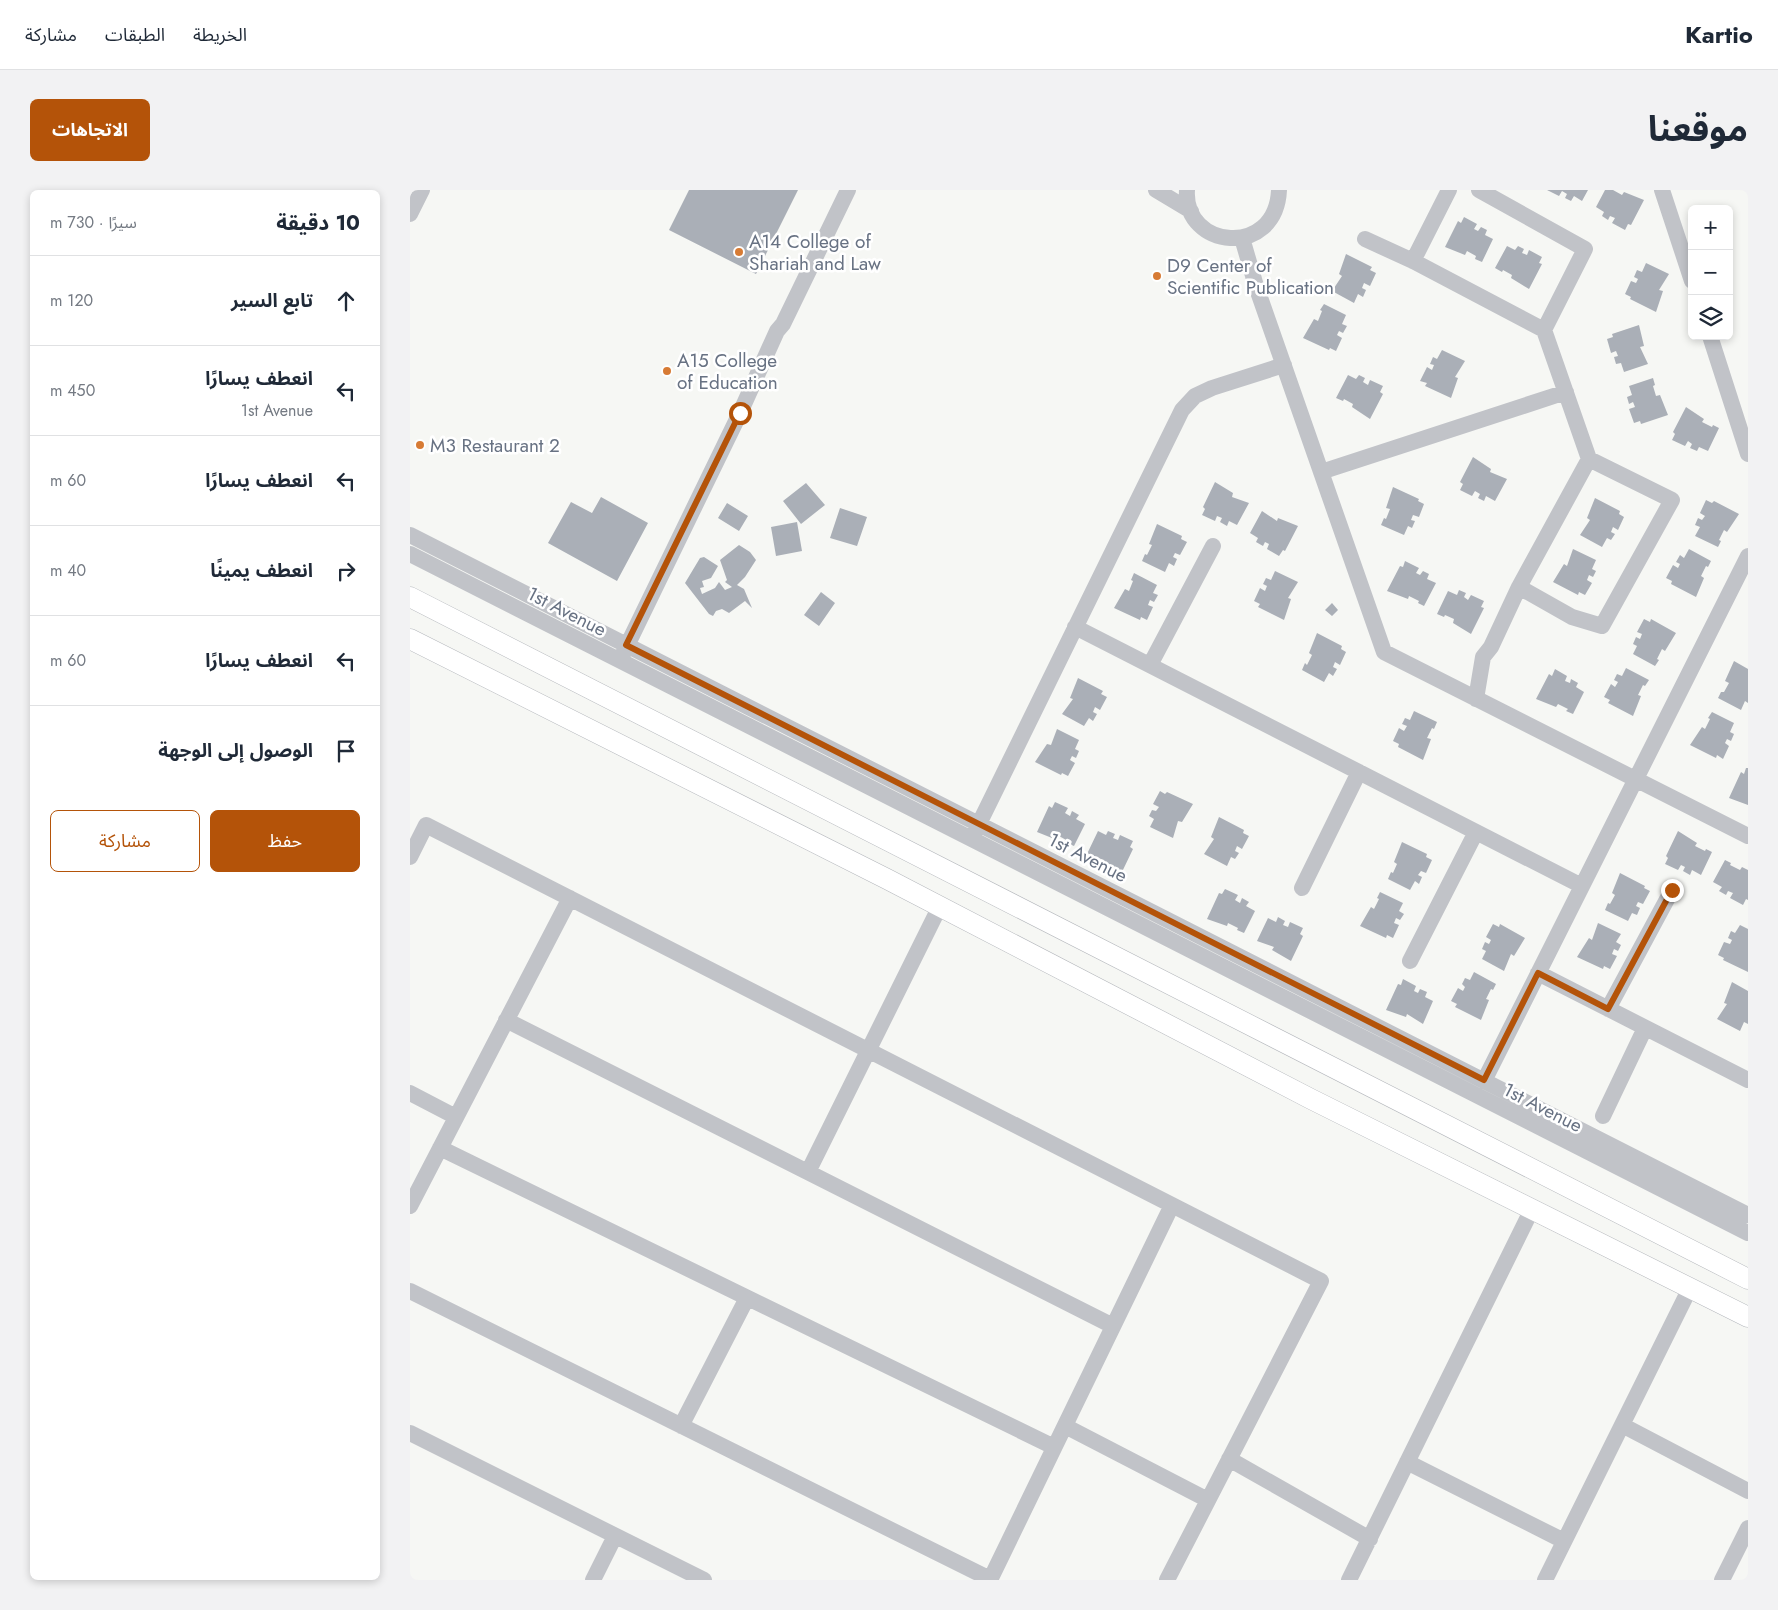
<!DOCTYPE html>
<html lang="ar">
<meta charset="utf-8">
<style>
:root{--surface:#fff;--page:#f2f2f3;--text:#1f2937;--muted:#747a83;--line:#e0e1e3;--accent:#b45309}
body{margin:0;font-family:Jost,"Noto Sans Arabic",sans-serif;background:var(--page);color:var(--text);direction:rtl}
.controls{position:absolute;right:15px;top:15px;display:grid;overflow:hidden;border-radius:8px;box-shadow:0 2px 8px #0003}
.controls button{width:45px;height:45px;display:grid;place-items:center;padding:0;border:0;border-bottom:1px solid var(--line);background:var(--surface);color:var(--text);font:25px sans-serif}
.stop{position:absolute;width:15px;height:15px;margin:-11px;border:4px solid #b45309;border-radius:50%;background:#fff}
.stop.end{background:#b45309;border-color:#fff;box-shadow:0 1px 5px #0008}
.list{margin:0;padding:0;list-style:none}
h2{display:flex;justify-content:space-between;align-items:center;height:65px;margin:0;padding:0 20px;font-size:21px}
h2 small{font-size:16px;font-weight:400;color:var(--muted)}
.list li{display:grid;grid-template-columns:32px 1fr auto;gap:15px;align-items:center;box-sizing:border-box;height:90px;padding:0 20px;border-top:1px solid var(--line)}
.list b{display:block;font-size:19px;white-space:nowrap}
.list p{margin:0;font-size:16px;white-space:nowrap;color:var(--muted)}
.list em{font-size:16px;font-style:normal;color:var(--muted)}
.actions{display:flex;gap:10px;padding:15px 20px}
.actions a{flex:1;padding:11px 0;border:1px solid var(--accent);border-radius:8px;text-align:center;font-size:18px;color:var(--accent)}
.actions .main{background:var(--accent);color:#fff}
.icon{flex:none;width:28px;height:28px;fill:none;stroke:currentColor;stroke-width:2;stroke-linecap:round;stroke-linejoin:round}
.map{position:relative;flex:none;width:1338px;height:1390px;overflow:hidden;direction:ltr;border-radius:8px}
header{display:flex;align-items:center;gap:30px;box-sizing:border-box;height:70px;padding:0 25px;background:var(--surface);border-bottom:1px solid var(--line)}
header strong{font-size:24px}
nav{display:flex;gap:28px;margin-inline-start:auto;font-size:18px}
.intro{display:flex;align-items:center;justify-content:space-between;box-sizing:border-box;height:120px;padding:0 30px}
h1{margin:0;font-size:35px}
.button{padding:12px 22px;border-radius:8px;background:var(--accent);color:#fff;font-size:18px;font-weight:700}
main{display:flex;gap:30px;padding:0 30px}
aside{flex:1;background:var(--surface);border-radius:8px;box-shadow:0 2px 8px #0003}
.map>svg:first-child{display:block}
.building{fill:#aaafb7}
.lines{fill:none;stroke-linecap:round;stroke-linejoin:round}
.major-casing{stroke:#b4b7bc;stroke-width:21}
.minor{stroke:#c1c3c8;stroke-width:16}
.major{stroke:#fff;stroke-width:20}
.route{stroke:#b45309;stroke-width:6}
.poi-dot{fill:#d77b34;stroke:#fff;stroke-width:2}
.labels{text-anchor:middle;stroke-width:5;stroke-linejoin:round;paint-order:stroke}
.poi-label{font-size:19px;fill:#687283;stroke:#fff;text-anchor:start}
.street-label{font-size:19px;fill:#687283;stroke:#fff}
</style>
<header>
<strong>Kartio</strong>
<nav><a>الخريطة</a><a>الطبقات</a><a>مشاركة</a></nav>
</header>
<div class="intro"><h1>موقعنا</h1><a class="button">الاتجاهات</a></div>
<main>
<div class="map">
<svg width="1338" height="1390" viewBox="0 0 1338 1390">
<rect width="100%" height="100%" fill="#f6f7f4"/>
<path class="building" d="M 279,0 L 388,0 L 346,84 L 259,40 Z
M 1137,0 L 1178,0 L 1172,11 L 1164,6 L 1161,11 L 1155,8 L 1157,4 L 1152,1 L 1149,6 Z
M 1195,0 L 1203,0 L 1212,5 L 1214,2 L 1234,10 L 1221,35 L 1218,34 L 1215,40 L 1202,33 L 1205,28 L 1200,26 L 1198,30 L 1192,26 L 1194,22 L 1186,17 Z
M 1054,27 L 1067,34 L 1064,39 L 1068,41 L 1071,37 L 1077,40 L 1075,45 L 1083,49 L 1072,72 L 1065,69 L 1066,66 L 1057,61 L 1055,65 L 1035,57 L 1048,31 L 1051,33 Z
M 1097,56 L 1105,60 L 1108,56 L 1114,59 L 1112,63 L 1117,65 L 1119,60 L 1132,67 L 1129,73 L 1132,74 L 1119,99 L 1101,88 L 1102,85 L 1093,80 L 1092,82 L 1085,78 Z
M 936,64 L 962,77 L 960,80 L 966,83 L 960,96 L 954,93 L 952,98 L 956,100 L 953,107 L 948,104 L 944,113 L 922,101 L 932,86 L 929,84 Z
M 1236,73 L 1259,84 L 1249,100 L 1253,101 L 1246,122 L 1220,109 L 1221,107 L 1215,104 L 1221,91 L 1226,93 L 1228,89 L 1224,87 L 1227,80 L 1232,82 Z
M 914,114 L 936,125 L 932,134 L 937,136 L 933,143 L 929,141 L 927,145 L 932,148 L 926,161 L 920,158 L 919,160 L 893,148 L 904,129 L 908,131 L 912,121 L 910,120 Z
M 1229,135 L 1234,156 L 1230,157 L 1238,174 L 1214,182 L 1211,173 L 1206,174 L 1204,167 L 1208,166 L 1206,161 L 1201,163 L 1197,149 L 1203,147 L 1202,144 Z
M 1032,160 L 1055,171 L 1045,187 L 1048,188 L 1041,208 L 1015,196 L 1017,193 L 1010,191 L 1017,177 L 1022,180 L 1024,175 L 1020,174 L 1023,167 L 1027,169 Z
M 938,185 L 946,189 L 949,185 L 955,188 L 953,192 L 958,195 L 960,190 L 973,196 L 970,202 L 973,204 L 960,229 L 942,217 L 943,214 L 934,209 L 933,211 L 926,208 Z
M 1243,188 L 1245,195 L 1243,196 L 1246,206 L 1250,205 L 1258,225 L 1231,234 L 1230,231 L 1224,233 L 1219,219 L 1225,217 L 1223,212 L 1219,214 L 1217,207 L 1222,205 L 1219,196 Z
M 1276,217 L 1294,229 L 1292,232 L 1302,237 L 1303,235 L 1309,238 L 1298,261 L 1289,257 L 1287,261 L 1280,258 L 1282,254 L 1278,251 L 1275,256 L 1262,250 L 1265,244 L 1263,242 Z
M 1063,267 L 1081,279 L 1080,282 L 1097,289 L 1085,311 L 1076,306 L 1074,311 L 1068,308 L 1070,304 L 1065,301 L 1062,306 L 1050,300 L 1053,294 L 1050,292 Z
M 805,292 L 823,303 L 822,307 L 839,313 L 827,335 L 819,331 L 817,336 L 810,332 L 812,328 L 807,326 L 805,331 L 792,325 L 795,319 L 793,317 Z
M 396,293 L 415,315 L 391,334 L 373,311 Z
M 983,297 L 1009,309 L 1008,311 L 1014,314 L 1009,327 L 1003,325 L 1001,330 L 1005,331 L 1002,338 L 998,336 L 994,345 L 971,335 L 974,328 L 976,329 L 980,319 L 976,318 Z
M 191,307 L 238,333 L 207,391 L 138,353 L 161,312 L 182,323 Z
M 1185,308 L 1210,321 L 1209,324 L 1214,327 L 1208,340 L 1203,337 L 1201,342 L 1205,344 L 1201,350 L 1197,348 L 1192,357 L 1170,345 L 1180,330 L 1177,328 Z
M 1296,310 L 1302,313 L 1304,311 L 1329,324 L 1317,342 L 1314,340 L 1309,350 L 1311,351 L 1308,357 L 1285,346 L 1290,337 L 1285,335 L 1288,328 L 1292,330 L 1295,326 L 1290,323 Z
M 317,313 L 338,326 L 329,341 L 308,328 Z
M 430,318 L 457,327 L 447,356 L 420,348 Z
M 852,321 L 867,331 L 868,328 L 888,336 L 875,361 L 873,360 L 869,366 L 857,359 L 859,354 L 855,352 L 853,356 L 846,352 L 848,348 L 840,343 Z
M 387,332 L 392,361 L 366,366 L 361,337 Z
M 747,334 L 772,346 L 771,349 L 777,352 L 770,365 L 765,363 L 763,367 L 767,369 L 764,376 L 759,373 L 755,382 L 732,371 L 735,364 L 737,365 L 742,355 L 739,354 Z
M 329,355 L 340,362 L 346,370 L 335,387 L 327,395 L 334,399 L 342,418 L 335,411 L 319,423 L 312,419 L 306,421 L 303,426 L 299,424 L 275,393 L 290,368 L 294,367 L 308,376 L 301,388 L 292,391 L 294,397 L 290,398 L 292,404 L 305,398 L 309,392 L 315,400 L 322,397 L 315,392 L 317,390 L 310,370 Z
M 1163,359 L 1186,370 L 1182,379 L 1186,381 L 1183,387 L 1179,385 L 1177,390 L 1182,393 L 1175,405 L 1169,402 L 1168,405 L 1143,392 L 1154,374 L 1157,376 Z
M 1279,359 L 1301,371 L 1298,377 L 1296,376 L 1291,386 L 1294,388 L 1286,407 L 1261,394 L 1262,391 L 1256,388 L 1263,375 L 1268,378 L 1270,374 L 1266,372 L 1270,365 L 1274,368 Z
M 995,371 L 1009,378 L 1006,383 L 1010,385 L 1013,381 L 1019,384 L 1017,389 L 1026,393 L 1014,416 L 1008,413 L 1009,411 L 999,406 L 998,409 L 977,401 L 990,376 L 993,377 Z
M 865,381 L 888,392 L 878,408 L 881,409 L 874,430 L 848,417 L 850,414 L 844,411 L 850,398 L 855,401 L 857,396 L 853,394 L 856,388 L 861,390 Z
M 724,383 L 747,395 L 743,403 L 748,405 L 744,412 L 740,410 L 738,415 L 743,417 L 737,430 L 731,427 L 730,430 L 704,418 L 715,399 L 719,401 L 723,391 L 721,390 Z
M 1049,400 L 1056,403 L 1054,407 L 1058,410 L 1061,405 L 1074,411 L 1071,417 L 1074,418 L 1061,444 L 1043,433 L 1044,429 L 1035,425 L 1034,427 L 1027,424 L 1038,401 L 1047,405 Z
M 411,402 L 425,413 L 409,436 L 394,425 Z
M 922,413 L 928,420 L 922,426 L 915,420 Z
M 1234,429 L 1240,432 L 1241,429 L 1266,443 L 1255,461 L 1252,459 L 1247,469 L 1249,470 L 1245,476 L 1223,464 L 1227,456 L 1223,454 L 1226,447 L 1230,449 L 1232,444 L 1227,442 Z
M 907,443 L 932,456 L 931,459 L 936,462 L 930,475 L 925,472 L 923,477 L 927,479 L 923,486 L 919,483 L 914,492 L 892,480 L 895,473 L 897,475 L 902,465 L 899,463 Z
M 1324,471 L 1338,479 L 1338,513 L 1335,511 L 1331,520 L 1308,508 L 1311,502 L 1314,502 L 1319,493 L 1315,491 Z
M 1216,478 L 1239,490 L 1235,496 L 1233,495 L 1228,505 L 1231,506 L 1223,526 L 1198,513 L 1200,510 L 1194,507 L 1201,494 L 1205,497 L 1208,492 L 1204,490 L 1207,484 L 1212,486 Z
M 1145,479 L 1157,486 L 1155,491 L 1160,493 L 1161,489 L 1168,493 L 1166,497 L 1174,502 L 1163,524 L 1156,521 L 1158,519 L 1148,514 L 1146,517 L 1126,509 L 1139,484 L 1142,486 Z
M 668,488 L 693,501 L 691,504 L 697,507 L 690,520 L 685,517 L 683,522 L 687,524 L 683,531 L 679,528 L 674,536 L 652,524 L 663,509 L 660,508 Z
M 1004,521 L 1027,532 L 1024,539 L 1022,538 L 1017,548 L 1021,549 L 1013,570 L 988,557 L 989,554 L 983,551 L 989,538 L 994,541 L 997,536 L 992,534 L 995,528 L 1000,530 Z
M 1302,522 L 1324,533 L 1320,542 L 1324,544 L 1321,551 L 1317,549 L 1315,553 L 1319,556 L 1313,569 L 1307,565 L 1306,568 L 1280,555 L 1292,537 L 1295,539 L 1300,529 L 1298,528 Z
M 647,539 L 669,550 L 665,559 L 669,561 L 666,568 L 662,566 L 660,570 L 665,573 L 658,586 L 652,583 L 651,585 L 625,572 L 637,554 L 641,555 Z
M 1336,578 L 1338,578 L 1338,615 L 1319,608 L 1331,582 L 1334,584 Z
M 750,601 L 755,604 L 757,602 L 783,614 L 772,632 L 768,631 L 763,648 L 740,637 L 744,629 L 739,626 L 742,620 L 746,621 L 749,617 L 743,614 Z
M 645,612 L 658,618 L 655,623 L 660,626 L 662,621 L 669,625 L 666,629 L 675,634 L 664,656 L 657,653 L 658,651 L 649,646 L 647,650 L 627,642 L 639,616 L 642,618 Z
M 809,627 L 834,640 L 833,643 L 839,646 L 832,659 L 827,656 L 825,661 L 829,663 L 825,669 L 821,667 L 817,676 L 794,664 L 804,649 L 801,647 Z
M 688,641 L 696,645 L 698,641 L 705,644 L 703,648 L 708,650 L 710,645 L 723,651 L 720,657 L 723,659 L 711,684 L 692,673 L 694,670 L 677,664 Z
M 1268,641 L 1287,653 L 1285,656 L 1295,661 L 1296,659 L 1302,662 L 1291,685 L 1282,680 L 1280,685 L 1273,681 L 1275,677 L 1271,675 L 1268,680 L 1255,674 L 1258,668 L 1256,666 Z
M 992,652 L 1017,664 L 1016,667 L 1022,670 L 1016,683 L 1011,681 L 1008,685 L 1012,687 L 1009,694 L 1005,691 L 1000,700 L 978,689 L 981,682 L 983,683 L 987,674 L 984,672 Z
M 1315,670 L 1321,673 L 1320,675 L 1330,680 L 1332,677 L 1338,680 L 1338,710 L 1336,709 L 1333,715 L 1320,708 L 1323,703 L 1318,701 L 1316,705 L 1309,701 L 1312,697 L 1303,692 Z
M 1210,683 L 1235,696 L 1234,698 L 1240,701 L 1233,714 L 1228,712 L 1226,716 L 1230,718 L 1227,725 L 1222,723 L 1218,731 L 1195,720 L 1198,713 L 1200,714 L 1205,705 L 1202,703 Z
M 815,699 L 828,705 L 825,710 L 830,713 L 832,708 L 839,712 L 836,716 L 845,721 L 834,743 L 827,740 L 828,738 L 818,733 L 817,736 L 797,729 L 809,703 L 812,704 Z
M 970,702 L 993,713 L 989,721 L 994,724 L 990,730 L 986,728 L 984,733 L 989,735 L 983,748 L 977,745 L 976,748 L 950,736 L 961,717 L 964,719 L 969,709 L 967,708 Z
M 868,727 L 875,731 L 873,735 L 878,737 L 880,732 L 893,738 L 890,744 L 893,746 L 881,771 L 862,760 L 864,757 L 847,751 L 858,728 L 866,732 Z
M 1188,733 L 1211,744 L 1206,752 L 1211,755 L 1208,761 L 1204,759 L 1202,764 L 1207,766 L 1200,779 L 1194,776 L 1193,779 L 1167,767 L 1179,748 L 1182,750 Z
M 1083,734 L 1089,737 L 1090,734 L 1115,748 L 1104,766 L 1101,764 L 1094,781 L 1072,769 L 1076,761 L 1072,759 L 1075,752 L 1079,754 L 1081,750 L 1076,747 Z
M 1330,735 L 1338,739 L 1338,782 L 1313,770 L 1314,768 L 1308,765 L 1314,752 L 1320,754 L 1322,750 L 1318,748 L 1321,741 L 1325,743 Z
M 1064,782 L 1086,794 L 1083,800 L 1081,799 L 1076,809 L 1079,810 L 1071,830 L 1045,817 L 1047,814 L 1041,811 L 1048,798 L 1053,801 L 1055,797 L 1052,794 L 1055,788 L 1060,790 Z
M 993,789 L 1006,796 L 1004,801 L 1008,803 L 1010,799 L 1017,802 L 1015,807 L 1023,811 L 1013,834 L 997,824 L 996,827 L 976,820 L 988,794 L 991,795 Z
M 1322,792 L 1338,801 L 1338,834 L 1334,832 L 1330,841 L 1307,829 L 1317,814 L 1314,813 Z"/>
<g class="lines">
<g class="major-casing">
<path id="major" d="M 0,407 L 1338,1089
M 0,449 L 477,689 L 901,909 L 1338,1127"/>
</g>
<path class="minor" d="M 746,0 L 781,21
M 777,0 C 773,59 866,69 869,0
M 1069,0 L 1175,59 L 1134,140 L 1179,269 L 1262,310 L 1192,436 L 1162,427 L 1109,397
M 1252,0 L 1282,91
M 0,24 L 12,0
M 832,48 L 846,96 L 974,462 L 1338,646
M 955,49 L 1003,71 L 1134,140
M 1003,71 L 1039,0
M 1300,146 L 1338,264
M 911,282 L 1156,202
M 0,345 L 1338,1025
M 0,364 L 1338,1043
M 665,437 L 1172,696
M 213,464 L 330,223 L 367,141 L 373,134 L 438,0
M 740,475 L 803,356
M 1066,509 L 1073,467 L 1081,457 L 1109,397 L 1179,269
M 564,644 L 772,220 L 785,206 L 802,198 L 874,175
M 0,667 L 16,635 L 911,1091 L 757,1390
M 892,698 L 949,582
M 1000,771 L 1066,642
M 1128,783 L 1338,890
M 1198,819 L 1262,700
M 96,830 L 703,1136
M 1074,891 L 1338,366
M 0,903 L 46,927
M 1193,926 L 1235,838
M 30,958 L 644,1257
M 398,982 L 530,716
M 0,1016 L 160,708
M 0,1101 L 580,1389
M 1212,1235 L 1338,1301
M 271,1236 L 337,1108
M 655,1236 L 798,1310
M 0,1243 L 294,1390
M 819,1269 L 960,1349
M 997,1272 L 1154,1351
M 183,1390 L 205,1346
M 580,1390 L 762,1015
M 939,1390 L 1122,1019
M 1135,1390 L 1280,1098
M 1312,1390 L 1338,1338"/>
<use href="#major" class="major"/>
</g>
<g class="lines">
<path class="route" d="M 330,223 L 216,455 L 1074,890 L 1128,783 L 1198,819 L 1262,700"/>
</g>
<g class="poi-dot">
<circle cx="329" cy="62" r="5"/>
<circle cx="747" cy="86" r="5"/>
<circle cx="257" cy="181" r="5"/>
<circle cx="10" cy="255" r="5"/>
</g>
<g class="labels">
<g class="poi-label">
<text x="339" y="58">A14 College of<tspan x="339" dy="22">Shariah and Law</tspan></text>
<text x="757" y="82">D9 Center of<tspan x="757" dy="22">Scientific Publication</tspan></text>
<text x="267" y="177">A15 College<tspan x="267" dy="22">of Education</tspan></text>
<text x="20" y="262">M3 Restaurant 2</text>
</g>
<g class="street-label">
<text transform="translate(157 421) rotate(27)" y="7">1st Avenue</text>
<text transform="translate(678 667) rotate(27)" y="7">1st Avenue</text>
<text transform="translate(1133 917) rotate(27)" y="7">1st Avenue</text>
</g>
</g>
</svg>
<div class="controls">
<button>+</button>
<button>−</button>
<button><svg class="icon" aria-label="layers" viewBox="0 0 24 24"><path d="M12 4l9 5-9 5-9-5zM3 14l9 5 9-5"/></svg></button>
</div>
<div class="stop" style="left:330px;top:223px"></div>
<div class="stop end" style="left:1262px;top:700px"></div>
</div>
<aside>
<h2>10 دقيقة<small>سيرًا · 730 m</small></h2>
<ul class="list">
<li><svg class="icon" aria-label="ahead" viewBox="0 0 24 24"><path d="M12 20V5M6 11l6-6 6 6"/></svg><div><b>تابع السير</b></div><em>120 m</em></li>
<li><svg class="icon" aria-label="left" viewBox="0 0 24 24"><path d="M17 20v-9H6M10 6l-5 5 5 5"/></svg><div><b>انعطف يسارًا</b><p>1st Avenue</p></div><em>450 m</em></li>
<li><svg class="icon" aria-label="left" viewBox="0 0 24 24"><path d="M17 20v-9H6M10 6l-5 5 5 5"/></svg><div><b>انعطف يسارًا</b></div><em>60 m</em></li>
<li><svg class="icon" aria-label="right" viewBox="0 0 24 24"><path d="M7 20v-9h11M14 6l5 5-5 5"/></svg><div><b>انعطف يمينًا</b></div><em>40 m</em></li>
<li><svg class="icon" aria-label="left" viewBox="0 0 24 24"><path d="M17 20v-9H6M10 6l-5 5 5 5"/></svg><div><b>انعطف يسارًا</b></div><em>60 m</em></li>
<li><svg class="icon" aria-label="arrive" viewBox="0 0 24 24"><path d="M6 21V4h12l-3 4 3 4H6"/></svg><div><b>الوصول إلى الوجهة</b></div></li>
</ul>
<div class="actions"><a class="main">حفظ</a><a>مشاركة</a></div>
</aside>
</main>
